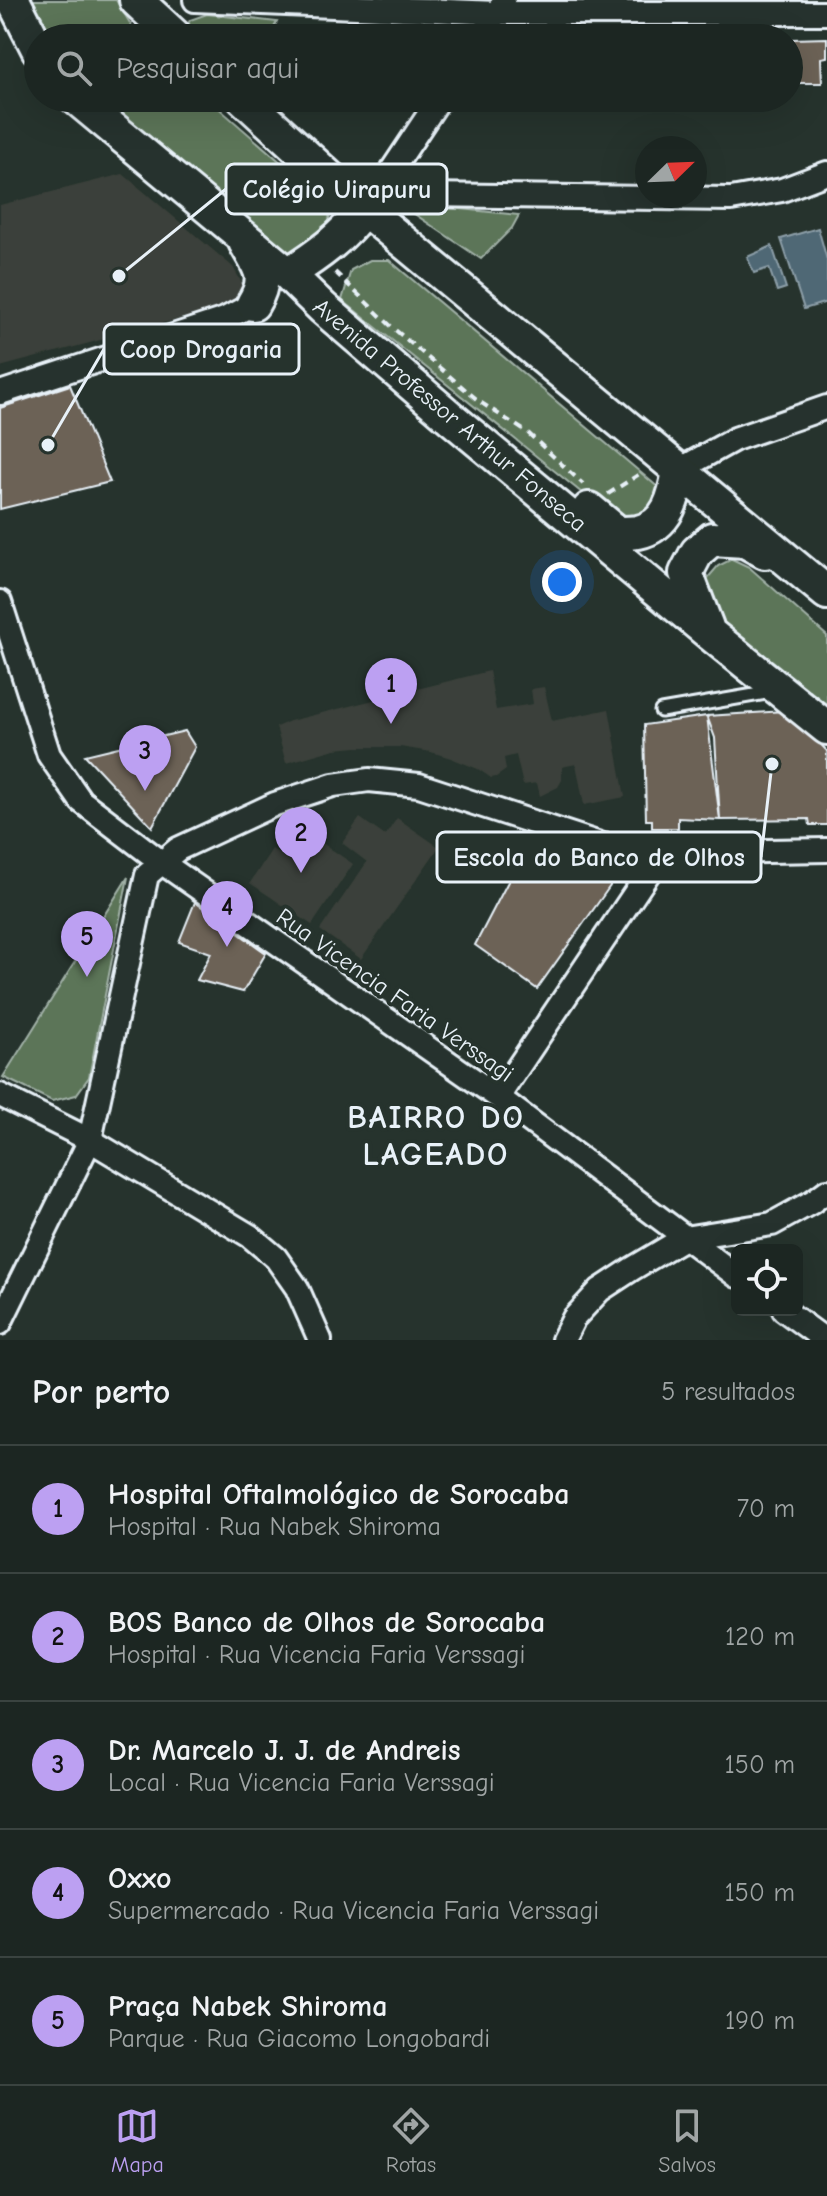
<!DOCTYPE html>
<html lang="pt">
<meta charset="utf-8">
<style>
:root{--surface:#1c2622;--page:#29322f;--text:#f1f3f6;--muted:#a0a5a5;--line:#3a4340;--accent:#bca0f2}
body{margin:0;font-family:"Comic Neue",sans-serif;background:var(--page);color:var(--text)}
.controls{position:absolute;right:24px;bottom:24px;display:grid;overflow:hidden;border-radius:12px;box-shadow:0 8px 32px #0002}
.controls button{width:72px;height:72px;display:grid;place-items:center;padding:0;border:0;border-bottom:2px solid var(--line);background:var(--surface);color:var(--text);font:40px sans-serif}
.compass{position:absolute;left:635px;top:136px;width:72px;height:72px;border-radius:50%;background:var(--surface);box-shadow:0 8px 32px #0002;rotate:67deg}
.you{position:absolute;left:562px;top:582px;width:28px;height:28px;margin:-20px;border:6px solid #fff;border-radius:50%;background:#1a73e8;box-shadow:0 0 0 12px #1a73e833}
.badge{display:grid;place-items:center;width:52px;height:52px;border-radius:50%;background:var(--accent);color:#111;font-size:26px;font-weight:700}
.pin{position:absolute;translate:-50% -66px;filter:drop-shadow(0 2px 4px #0008)}
.pin::after{content:'';position:absolute;top:42px;width:28px;height:24px;background:inherit;clip-path:polygon(0 0,100% 0,50% 100%)}
.list{margin:0;padding:0;list-style:none}
h2{display:flex;justify-content:space-between;align-items:center;height:104px;margin:0;padding:0 32px;font-size:34px}
h2 small{font-size:26px;font-weight:400;color:var(--muted)}
.list li{display:grid;grid-template-columns:52px 1fr auto;gap:24px;align-items:center;box-sizing:border-box;height:128px;padding:0 32px;border-top:2px solid var(--line)}
.list b{display:block;font-size:30px;white-space:nowrap}
.list p{margin:0;font-size:26px;white-space:nowrap;color:var(--muted)}
.list em{font-size:26px;font-style:normal;color:var(--muted)}
.icon{flex:none;width:44px;height:44px;fill:none;stroke:currentColor;stroke-width:2;stroke-linecap:round;stroke-linejoin:round}
.map{position:relative;flex:none;width:827px;height:1340px;overflow:hidden}
.search{position:absolute;background:var(--surface);box-shadow:0 8px 32px #0002;left:24px;right:24px;top:24px;height:88px;display:flex;align-items:center;gap:20px;box-sizing:border-box;padding:0 28px;border-radius:44px;color:var(--muted);font-size:30px}
.sheet{height:744px;background:var(--surface)}
nav{display:flex;justify-content:space-around;align-items:center;box-sizing:border-box;height:112px;border-top:2px solid var(--line);background:var(--surface);font-size:22px;color:var(--muted)}
nav a{display:grid;justify-items:center;gap:4px}
nav .on{color:var(--accent)}
.map>svg:first-child{display:block}
.built{fill:#3b413a}
.green{fill:#5c7459;stroke:#a2b2a8;stroke-width:2}
.water{fill:#506874;stroke:#8d9fa9;stroke-width:2}
.building{fill:#6c6257;stroke:#e8f1f8;stroke-width:2}
.lines{fill:none;stroke-linecap:round;stroke-linejoin:round}
.lane-casing{stroke:#e8f1f8;stroke-width:17}
.street-casing{stroke:#e8f1f8;stroke-width:28}
.secondary-casing{stroke:#e8f1f8;stroke-width:38}
.path{stroke:#e8f1f8;stroke-width:4;stroke-dasharray:8 6;stroke-linecap:butt}
.lane{stroke:#26332d;stroke-width:11}
.street{stroke:#26332d;stroke-width:22}
.secondary{stroke:#26332d;stroke-width:32}
.labels{text-anchor:middle;stroke-width:8;stroke-linejoin:round;paint-order:stroke}
.street-label{font-size:24px;fill:#e8f1f8;stroke:#26332d}
.district-label{font-size:32px;font-weight:bold;letter-spacing:2px;fill:#e8f1f8;stroke:#26332d}
.leader{fill:none;stroke:#e8f1f8;stroke-width:3}
.callout-dot{fill:#e8f1f8;stroke:#26332d;stroke-width:3}
.callout{fill:#26332d;stroke:#e8f1f8;stroke-width:3}
.callout-label{font-size:26px;text-anchor:middle;font-weight:bold;fill:#e8f1f8}
</style>
<div class="map">
<svg width="827" height="1340" viewBox="0 0 827 1340">
<rect width="100%" height="100%" fill="#26332d"/>
<filter id="ink" filterUnits="userSpaceOnUse"><feTurbulence type="fractalNoise" baseFrequency=".0125" numOctaves="2"/><feDisplacementMap in="SourceGraphic" scale="16" xChannelSelector="R" yChannelSelector="G"/><feConvolveMatrix kernelMatrix="1 2 1 2 8 2 1 2 1" color-interpolation-filters="sRGB"/></filter>
<g filter="url(#ink)">
<path class="built" d="M 123,174 L 233,267 L 243,285 L 241,296 L 231,305 L 0,367 L 0,205 Z
M 489,671 L 496,710 L 533,704 L 531,689 L 544,687 L 552,721 L 609,709 L 625,797 L 584,805 L 576,764 L 562,767 L 562,780 L 558,787 L 540,796 L 537,783 L 523,785 L 516,755 L 504,758 L 506,770 L 496,777 L 491,778 L 478,769 L 451,758 L 431,752 L 400,747 L 357,747 L 335,749 L 286,763 L 276,727 L 290,721 Z
M 360,818 L 385,836 L 397,818 L 439,847 L 361,959 L 320,930 L 367,862 L 342,843 Z
M 309,834 L 353,864 L 312,925 L 250,883 L 272,849 L 290,861 Z"/>
<path class="green" d="M 30,0 L 116,0 L 139,38 L 48,38 Z
M 207,14 L 277,22 L 268,38 L 194,38 L 185,31 L 190,20 Z
M 100,98 L 207,98 L 330,205 L 329,225 L 320,237 L 283,255 Z
M 442,207 L 519,215 L 512,228 L 481,259 L 413,213 Z
M 370,260 L 389,260 L 666,494 L 658,513 L 623,526 L 342,300 L 351,270 Z
M 732,559 L 749,567 L 827,636 L 827,712 L 715,620 L 706,580 L 718,566 Z
M 128,877 L 89,1077 L 76,1095 L 52,1101 L 3,1077 Z"/>
<path class="water" d="M 818,228 L 827,260 L 827,302 L 804,309 L 781,239 Z
M 772,246 L 786,288 L 777,291 L 769,268 L 754,273 L 747,257 Z"/>
<path class="building" d="M 827,38 L 827,57 L 821,58 L 822,83 L 793,83 L 792,39 Z
M 70,385 L 110,482 L 0,509 L 0,408 Z
M 785,711 L 807,730 L 827,751 L 827,825 L 810,825 L 809,819 L 720,820 L 715,738 L 707,716 Z
M 707,716 L 720,820 L 678,818 L 678,828 L 652,828 L 652,820 L 646,820 L 644,725 Z
M 185,731 L 195,747 L 152,827 L 85,755 Z
M 525,849 L 554,870 L 560,853 L 606,877 L 610,883 L 610,886 L 537,989 L 475,945 Z
M 195,902 L 266,953 L 243,992 L 197,980 L 211,953 L 179,942 Z"/>
<g class="lines">
<g class="lane-casing">
<path id="lane" d="M 661,711 L 772,692"/>
</g>
<g class="street-casing">
<path id="street" d="M 195,0 L 496,13 L 827,13
M 480,38 L 504,2
M 346,187 L 375,197 L 423,195 L 731,199 L 782,190 L 827,173
M 370,203 L 440,98
M 0,393 L 225,319 L 253,304 L 262,296
M 679,470 L 735,439 L 827,407
M 0,602 L 49,755 L 81,801 L 161,862 L 498,1097 L 737,1276
M 0,1095 L 90,1140 L 250,1236 L 276,1258 L 297,1288 L 320,1340
M 498,1097 L 662,853
M 784,1310 L 825,1340
M 0,1323 L 90,1140 L 147,875 L 178,849 L 275,804 L 333,785 L 369,780 L 419,785 L 603,845 L 662,853 L 827,850
M 563,1340 L 574,1318 L 600,1290 L 632,1269 L 684,1238 L 772,1224 L 812,1202 L 827,1191"/>
</g>
<g class="secondary-casing">
<path id="secondary" d="M 13,0 L 38,49
M 136,0 L 177,38
M 76,98 L 288,274 L 323,308 L 451,418 L 709,633 L 827,728
M 243,98 L 364,209 L 827,593
M 245,242 C 259,268 270,276 253,304
M 288,274 C 318,255 342,238 364,209
M 589,509 L 618,533 C 624,533 632,533 638,532 C 668,526 675,496 679,470
M 707,627 L 686,573 L 697,552 L 712,539 L 745,541 L 765,552"/>
</g>
<path class="path" d="M 335,272 L 393,328 L 480,402 L 528,433 L 583,484
M 608,494 L 641,473"/>
<use href="#lane" class="lane"/>
<use href="#street" class="street"/>
<use href="#secondary" class="secondary"/>
</g>
</g>
<g class="labels">
<g class="street-label">
<text transform="translate(450 415) rotate(40)" y="8">Avenida Professor Arthur Fonseca</text>
<text transform="translate(395 995) rotate(35)" y="8">Rua Vicencia Faria Verssagi</text>
</g>
<g class="district-label">
<text x="436" y="1128">BAIRRO DO<tspan x="436" dy="37">LAGEADO</tspan></text>
</g>
</g>
<path class="leader" d="M119 276L226 189M48 445L104 349M772 764L761 857"/>
<g class="callout-dot">
<circle cx="119" cy="276" r="8"/>
<circle cx="48" cy="445" r="8"/>
<circle cx="772" cy="764" r="8"/>
</g>
<g class="callout">
<rect x="226" y="164" width="221" height="50" rx="8"/>
<rect x="104" y="324" width="195" height="50" rx="8"/>
<rect x="437" y="832" width="324" height="50" rx="8"/>
</g>
<g class="callout-label">
<text x="337" y="198">Colégio Uirapuru</text>
<text x="201" y="358">Coop Drogaria</text>
<text x="599" y="866">Escola do Banco de Olhos</text>
</g>
</svg>
<div class="controls">
<button><svg class="icon" aria-label="locate" viewBox="0 0 24 24"><circle cx="12" cy="12" r="6"/><path d="M12 2v4M12 18v4M2 12h4M18 12h4"/></svg></button>
</div>
<svg class="compass" viewBox="-18 -18 36 36"><path d="M0-13l5 13h-10z" fill="#e53935"/><path d="M0 13l5-13h-10z" fill="#a0a5a5"/></svg>
<div class="you"></div>
<div class="pin badge" style="left:391px;top:724px">1</div>
<div class="pin badge" style="left:301px;top:873px">2</div>
<div class="pin badge" style="left:145px;top:791px">3</div>
<div class="pin badge" style="left:227px;top:947px">4</div>
<div class="pin badge" style="left:87px;top:977px">5</div>
<div class="search"><svg class="icon" aria-label="search" viewBox="0 0 24 24"><circle cx="10" cy="10" r="6"/><path d="M15 15l6 6"/></svg>Pesquisar aqui</div>
</div>
<section class="sheet">
<h2>Por perto<small>5 resultados</small></h2>
<ul class="list">
<li><span class="badge">1</span><div><b>Hospital Oftalmológico de Sorocaba</b><p>Hospital · Rua Nabek Shiroma</p></div><em>70 m</em></li>
<li><span class="badge">2</span><div><b>BOS Banco de Olhos de Sorocaba</b><p>Hospital · Rua Vicencia Faria Verssagi</p></div><em>120 m</em></li>
<li><span class="badge">3</span><div><b>Dr. Marcelo J. J. de Andreis</b><p>Local · Rua Vicencia Faria Verssagi</p></div><em>150 m</em></li>
<li><span class="badge">4</span><div><b>Oxxo</b><p>Supermercado · Rua Vicencia Faria Verssagi</p></div><em>150 m</em></li>
<li><span class="badge">5</span><div><b>Praça Nabek Shiroma</b><p>Parque · Rua Giacomo Longobardi</p></div><em>190 m</em></li>
</ul>
</section>
<nav>
<a class="on"><svg class="icon" aria-label="map" viewBox="0 0 24 24"><path d="M3 6l6-2 6 2 6-2v14l-6 2-6-2-6 2zM9 4v14M15 6v14"/></svg>Mapa</a>
<a><svg class="icon" aria-label="directions" viewBox="0 0 24 24"><path d="M12 3l9 9-9 9-9-9zM9 14v-3h6M13 9l2 2-2 2"/></svg>Rotas</a>
<a><svg class="icon" aria-label="saved" viewBox="0 0 24 24"><path d="M7 4h10v16l-5-4-5 4z"/></svg>Salvos</a>
</nav>
